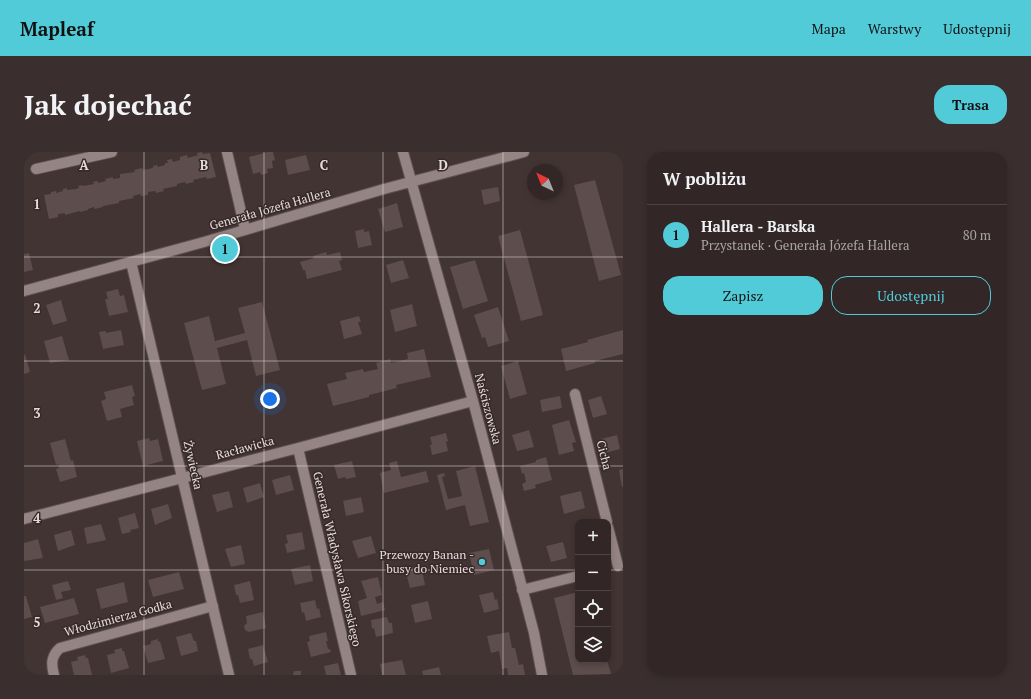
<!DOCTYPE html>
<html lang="pl">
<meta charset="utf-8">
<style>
:root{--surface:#322726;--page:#3a2f2e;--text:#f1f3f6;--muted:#a8a5a7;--line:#4d4443;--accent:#52cbd9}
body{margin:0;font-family:"PT Serif",serif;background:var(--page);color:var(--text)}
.controls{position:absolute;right:12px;bottom:12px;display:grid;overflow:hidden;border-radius:8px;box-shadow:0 2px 6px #0003}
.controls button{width:36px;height:36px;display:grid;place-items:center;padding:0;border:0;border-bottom:1px solid var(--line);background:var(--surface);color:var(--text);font:20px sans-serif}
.compass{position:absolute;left:503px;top:12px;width:36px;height:36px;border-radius:50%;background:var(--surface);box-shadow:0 2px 6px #0003;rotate:317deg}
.you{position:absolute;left:246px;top:247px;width:14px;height:14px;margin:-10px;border:3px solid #fff;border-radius:50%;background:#1a73e8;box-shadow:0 0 0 6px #1a73e833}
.badge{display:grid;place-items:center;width:26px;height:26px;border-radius:50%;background:var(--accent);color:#111;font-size:13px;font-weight:700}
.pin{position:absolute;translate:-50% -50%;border:2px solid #fff;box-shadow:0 1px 4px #0006}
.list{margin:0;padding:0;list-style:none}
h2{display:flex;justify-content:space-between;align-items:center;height:52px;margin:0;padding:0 16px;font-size:17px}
h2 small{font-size:13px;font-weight:400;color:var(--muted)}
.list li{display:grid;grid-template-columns:26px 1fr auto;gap:12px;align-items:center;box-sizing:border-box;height:60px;padding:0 16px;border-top:1px solid var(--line)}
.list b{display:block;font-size:15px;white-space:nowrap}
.list p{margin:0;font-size:13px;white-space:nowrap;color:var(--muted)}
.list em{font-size:13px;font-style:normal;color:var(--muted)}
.actions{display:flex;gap:8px;padding:12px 16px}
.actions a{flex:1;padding:9px 0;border:1px solid var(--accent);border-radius:16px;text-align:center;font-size:14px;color:var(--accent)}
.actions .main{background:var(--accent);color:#111}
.icon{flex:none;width:22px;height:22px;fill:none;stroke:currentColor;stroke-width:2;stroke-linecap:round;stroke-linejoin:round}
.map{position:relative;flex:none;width:599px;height:523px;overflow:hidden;border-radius:16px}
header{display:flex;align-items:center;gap:24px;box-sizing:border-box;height:56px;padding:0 20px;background:var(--accent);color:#111}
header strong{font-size:19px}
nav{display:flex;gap:22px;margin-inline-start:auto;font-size:14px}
.intro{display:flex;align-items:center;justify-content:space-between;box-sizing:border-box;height:96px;padding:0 24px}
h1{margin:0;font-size:28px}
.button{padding:10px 18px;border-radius:16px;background:var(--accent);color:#111;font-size:14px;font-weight:700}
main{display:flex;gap:24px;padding:0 24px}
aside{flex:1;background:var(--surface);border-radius:16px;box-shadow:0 2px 6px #0003}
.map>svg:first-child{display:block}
.building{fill:#5d4d4d}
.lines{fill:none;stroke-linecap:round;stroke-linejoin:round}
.minor-casing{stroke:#5d5151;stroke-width:12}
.minor{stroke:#958484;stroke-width:10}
.grid{fill:none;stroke:#e5dcdb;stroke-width:1;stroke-opacity:0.55}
.poi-dot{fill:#52cbd9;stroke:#372929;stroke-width:1.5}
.labels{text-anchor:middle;stroke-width:3;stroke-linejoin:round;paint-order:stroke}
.street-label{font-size:12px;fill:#e5dcdb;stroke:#372929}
.poi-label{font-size:12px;fill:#e5dcdb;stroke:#372929;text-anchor:end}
.grid-label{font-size:13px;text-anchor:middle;font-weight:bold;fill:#e5dcdb;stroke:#372929;stroke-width:3;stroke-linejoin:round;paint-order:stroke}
</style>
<header>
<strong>Mapleaf</strong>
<nav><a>Mapa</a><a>Warstwy</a><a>Udostępnij</a></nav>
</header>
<div class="intro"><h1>Jak dojechać</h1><a class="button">Trasa</a></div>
<main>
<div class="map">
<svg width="599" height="523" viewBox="0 0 599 523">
<rect width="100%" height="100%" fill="#423433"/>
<path class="building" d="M 178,0 L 179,2 L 186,1 L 192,25 L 183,27 L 182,25 L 169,28 L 170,30 L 162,32 L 161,30 L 153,32 L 153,34 L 139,37 L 140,39 L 132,41 L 131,39 L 124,40 L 124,43 L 117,44 L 116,42 L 109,44 L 110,46 L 95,49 L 95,51 L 79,54 L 79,55 L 71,57 L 70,55 L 64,57 L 64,58 L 56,60 L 56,59 L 41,63 L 41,61 L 34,62 L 34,65 L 25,67 L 20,43 L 27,42 L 27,40 L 32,39 L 32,41 L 39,39 L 39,37 L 43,36 L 43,38 L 52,37 L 55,36 L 54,34 L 59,33 L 59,34 L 70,32 L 69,30 L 74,29 L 74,31 L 82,29 L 81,27 L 89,25 L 89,27 L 96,26 L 96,22 L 111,20 L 110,18 L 118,16 L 119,18 L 129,16 L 129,14 L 133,13 L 134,15 L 141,13 L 141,11 L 144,11 L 143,8 L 148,7 L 149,10 L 156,8 L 156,5 L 163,3 L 164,6 L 174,3 L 173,1 Z
M 244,0 L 249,0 L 251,8 L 248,9 L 249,16 L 243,17 L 244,21 L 237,23 L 236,20 L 229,22 L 225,5 Z
M 282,3 L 286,18 L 264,23 L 261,8 Z
M 571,28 L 597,123 L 575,129 L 550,33 Z
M 474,35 L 476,49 L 460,53 L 457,38 Z
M 373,51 L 379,75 L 361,80 L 354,57 Z
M 340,77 L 340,80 L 345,79 L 348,93 L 334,96 L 331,79 Z
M 496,78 L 519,163 L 497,169 L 474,84 Z
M 302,100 L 303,103 L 316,100 L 318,108 L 315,109 L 318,118 L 283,127 L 281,118 L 279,118 L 276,110 L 290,106 L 289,104 Z
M 5,101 L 9,118 L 0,120 L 0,102 Z
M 379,108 L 385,126 L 367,131 L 362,113 Z
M 451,108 L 464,149 L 439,157 L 426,115 Z
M 94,137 L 96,144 L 100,143 L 104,160 L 85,164 L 81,147 L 84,147 L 82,140 Z
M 37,148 L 43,169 L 29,173 L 22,153 Z
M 238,150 L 256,218 L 232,224 L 223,188 L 193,196 L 202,232 L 178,238 L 160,171 L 185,164 L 191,189 L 221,181 L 214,156 Z
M 388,152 L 393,174 L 371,180 L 366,158 Z
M 474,155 L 485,189 L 464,195 L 461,185 L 458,186 L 450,163 Z
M 335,164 L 337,170 L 334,170 L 338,182 L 320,187 L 316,169 Z
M 97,178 L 100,193 L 79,197 L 75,180 L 82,179 L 82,181 Z
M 599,178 L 599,202 L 571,209 L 571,211 L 542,219 L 537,197 L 564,190 L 563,188 Z
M 38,184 L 45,208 L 26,211 L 20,189 Z
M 400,197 L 407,225 L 372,233 L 373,236 L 345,243 L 345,245 L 309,254 L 303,232 L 323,227 L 321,221 L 339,217 L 340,220 L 354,217 L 352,211 L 366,207 L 367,211 L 384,207 L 383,201 Z
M 1,202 L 6,220 L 0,222 L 0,203 Z
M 494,209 L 503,242 L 486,247 L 477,214 Z
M 108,233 L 111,244 L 108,245 L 110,253 L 96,257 L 98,265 L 83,269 L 77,249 L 82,247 L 80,240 Z
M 536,244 L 538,256 L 518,260 L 516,248 Z
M 577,244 L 583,262 L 569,266 L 564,248 Z
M 545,268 L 552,290 L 548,291 L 550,299 L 535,303 L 528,273 Z
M 505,278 L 510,295 L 493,299 L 488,283 Z
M 422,281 L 424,289 L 422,290 L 424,299 L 408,303 L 406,293 L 408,292 L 406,285 Z
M 593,283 L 596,297 L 581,301 L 577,287 Z
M 125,286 L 126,289 L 134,287 L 139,309 L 119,314 L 113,289 Z
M 41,287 L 47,309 L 49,308 L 53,325 L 36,330 L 32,317 L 35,316 L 34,312 L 32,313 L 26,291 Z
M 522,305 L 528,328 L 511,333 L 512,336 L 500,339 L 498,332 L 502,330 L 500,321 L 498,322 L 496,314 L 512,310 L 512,308 Z
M 328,309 L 332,325 L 322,327 L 321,325 L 314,327 L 310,313 Z
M 373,309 L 377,325 L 402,319 L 405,330 L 360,341 L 356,321 L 367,318 L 365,311 Z
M 451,314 L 465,370 L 446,374 L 441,353 L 422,358 L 413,323 L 420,321 L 421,324 L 418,325 L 424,347 L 438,344 L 432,319 Z
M 599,317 L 599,335 L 598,335 L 595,318 Z
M 266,323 L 270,338 L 252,343 L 248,328 Z
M 236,331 L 240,345 L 223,351 L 219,336 Z
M 205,339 L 209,355 L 193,360 L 188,343 Z
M 557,339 L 561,356 L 540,362 L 536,344 Z
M 337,345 L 340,360 L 322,364 L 319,349 Z
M 144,352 L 148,366 L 131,373 L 127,357 Z
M 111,361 L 115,376 L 106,378 L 107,380 L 98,382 L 94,366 Z
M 77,372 L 82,388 L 63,392 L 60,376 Z
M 47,378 L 51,393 L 34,399 L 30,383 Z
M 278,380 L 281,397 L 263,401 L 261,392 L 264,391 L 262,383 Z
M 347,384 L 352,401 L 334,406 L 328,389 Z
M 14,387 L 19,406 L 0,409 L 0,391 Z
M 539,390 L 543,406 L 527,410 L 522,394 Z
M 217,393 L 221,412 L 207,415 L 201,397 Z
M 465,397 L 470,418 L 450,423 L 445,401 Z
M 286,413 L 289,429 L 271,433 L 267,417 Z
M 397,413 L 401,433 L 386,436 L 381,417 Z
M 155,420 L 160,437 L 129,445 L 124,428 Z
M 354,425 L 358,443 L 351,445 L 353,452 L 359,450 L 361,458 L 337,464 L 334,449 L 343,446 L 337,429 Z
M 44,429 L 47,438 L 37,440 L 39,446 L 32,448 L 28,433 Z
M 226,429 L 230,448 L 216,451 L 214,443 L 212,443 L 210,433 Z
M 100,430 L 104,450 L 77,457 L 72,437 Z
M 469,440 L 471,448 L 473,447 L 475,457 L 460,461 L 455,443 Z
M 554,440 L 554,508 L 583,508 L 587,522 L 549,523 L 530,446 Z
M 0,444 L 2,444 L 8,465 L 0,467 Z
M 50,446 L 55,462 L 21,471 L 16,455 Z
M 291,448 L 293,457 L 295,456 L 297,465 L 282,469 L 280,460 L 278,461 L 276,451 Z
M 404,449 L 408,467 L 391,471 L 387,453 Z
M 239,460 L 242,476 L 225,480 L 221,478 L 220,474 L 223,471 L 222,464 Z
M 363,465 L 365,471 L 368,471 L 369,481 L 352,485 L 350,476 L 348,477 L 347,468 Z
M 302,480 L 304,489 L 302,489 L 304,497 L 306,497 L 307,500 L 287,505 L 283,490 L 286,489 L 285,484 Z
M 485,480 L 488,496 L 491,496 L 495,513 L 499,512 L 501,523 L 484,523 L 483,516 L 478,517 L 475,499 L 467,501 L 463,484 Z
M 167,481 L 170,489 L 172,489 L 174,499 L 157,504 L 152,485 Z
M 134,487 L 134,490 L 136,489 L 141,507 L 124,511 L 119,494 L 127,492 L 127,489 Z
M 239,493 L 244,510 L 230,514 L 228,507 L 226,507 L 224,497 Z
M 98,496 L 98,499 L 100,499 L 105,516 L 87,521 L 83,503 L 91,501 L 90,498 Z
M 61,503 L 62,506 L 64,506 L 68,523 L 50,523 L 47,510 L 54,508 L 53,505 Z
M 378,508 L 382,523 L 358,523 L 356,512 Z
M 314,511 L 317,523 L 302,523 L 300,514 Z
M 415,515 L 417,523 L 399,523 L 398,519 Z
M 270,519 L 277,519 L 277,523 L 269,523 Z"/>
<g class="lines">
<g class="minor-casing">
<path id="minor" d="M 203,0 L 221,77
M 379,0 L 449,249 L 510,481 L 518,523
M 12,17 L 88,0
M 107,110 L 205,523
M 0,139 L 180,90 L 360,37 L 500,0
M 551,242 L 583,370
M 274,296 L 327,523
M 0,367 L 274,296 L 449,249
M 584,375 L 594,414
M 498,438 L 554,424
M 30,523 C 27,512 27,504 36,496 L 189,454"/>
</g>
<use href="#minor" class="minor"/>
</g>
<path class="grid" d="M 120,0 L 120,523M 240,0 L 240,523M 359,0 L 359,523M 479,0 L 479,523M 0,105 L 599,105M 0,209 L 599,209M 0,314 L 599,314M 0,418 L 554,418M 584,418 L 599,418"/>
<circle class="poi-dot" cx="458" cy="410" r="4"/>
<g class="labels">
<g class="street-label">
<text transform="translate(246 57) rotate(-16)" y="4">Generała Józefa Hallera</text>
<text transform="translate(464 257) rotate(75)" y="4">Naściszowska</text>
<text transform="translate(221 296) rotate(-15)" y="4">Racławicka</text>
<text transform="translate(580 303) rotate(76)" y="4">Cicha</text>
<text transform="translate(169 313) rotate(77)" y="4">Żywiecka</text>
<text transform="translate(313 407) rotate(77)" y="4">Generała Władysława Sikorskiego</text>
<text transform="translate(94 466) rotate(-15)" y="4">Włodzimierza Godka</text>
</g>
<g class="poi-label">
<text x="450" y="407">Przewozy Banan -<tspan x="450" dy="14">busy do Niemiec</tspan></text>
</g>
</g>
<g class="grid-label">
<text x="60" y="18">A</text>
<text x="180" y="18">B</text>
<text x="300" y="18">C</text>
<text x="419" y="18">D</text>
<text x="13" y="57">1</text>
<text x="13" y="161">2</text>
<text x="13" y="266">3</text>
<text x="13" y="371">4</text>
<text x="13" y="475">5</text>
</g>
</svg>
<div class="controls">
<button>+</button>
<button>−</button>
<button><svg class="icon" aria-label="locate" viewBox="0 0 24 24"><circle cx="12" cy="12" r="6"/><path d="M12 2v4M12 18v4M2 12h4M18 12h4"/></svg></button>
<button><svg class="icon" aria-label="layers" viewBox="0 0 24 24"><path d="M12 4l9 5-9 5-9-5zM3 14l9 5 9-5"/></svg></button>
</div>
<svg class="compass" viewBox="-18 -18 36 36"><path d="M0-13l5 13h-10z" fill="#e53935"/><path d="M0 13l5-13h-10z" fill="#a8a5a7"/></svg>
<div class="you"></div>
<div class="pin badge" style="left:201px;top:97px">1</div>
</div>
<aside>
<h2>W pobliżu<small></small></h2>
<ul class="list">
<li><span class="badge">1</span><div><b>Hallera - Barska</b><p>Przystanek · Generała Józefa Hallera</p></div><em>80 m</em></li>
</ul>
<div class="actions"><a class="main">Zapisz</a><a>Udostępnij</a></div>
</aside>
</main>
